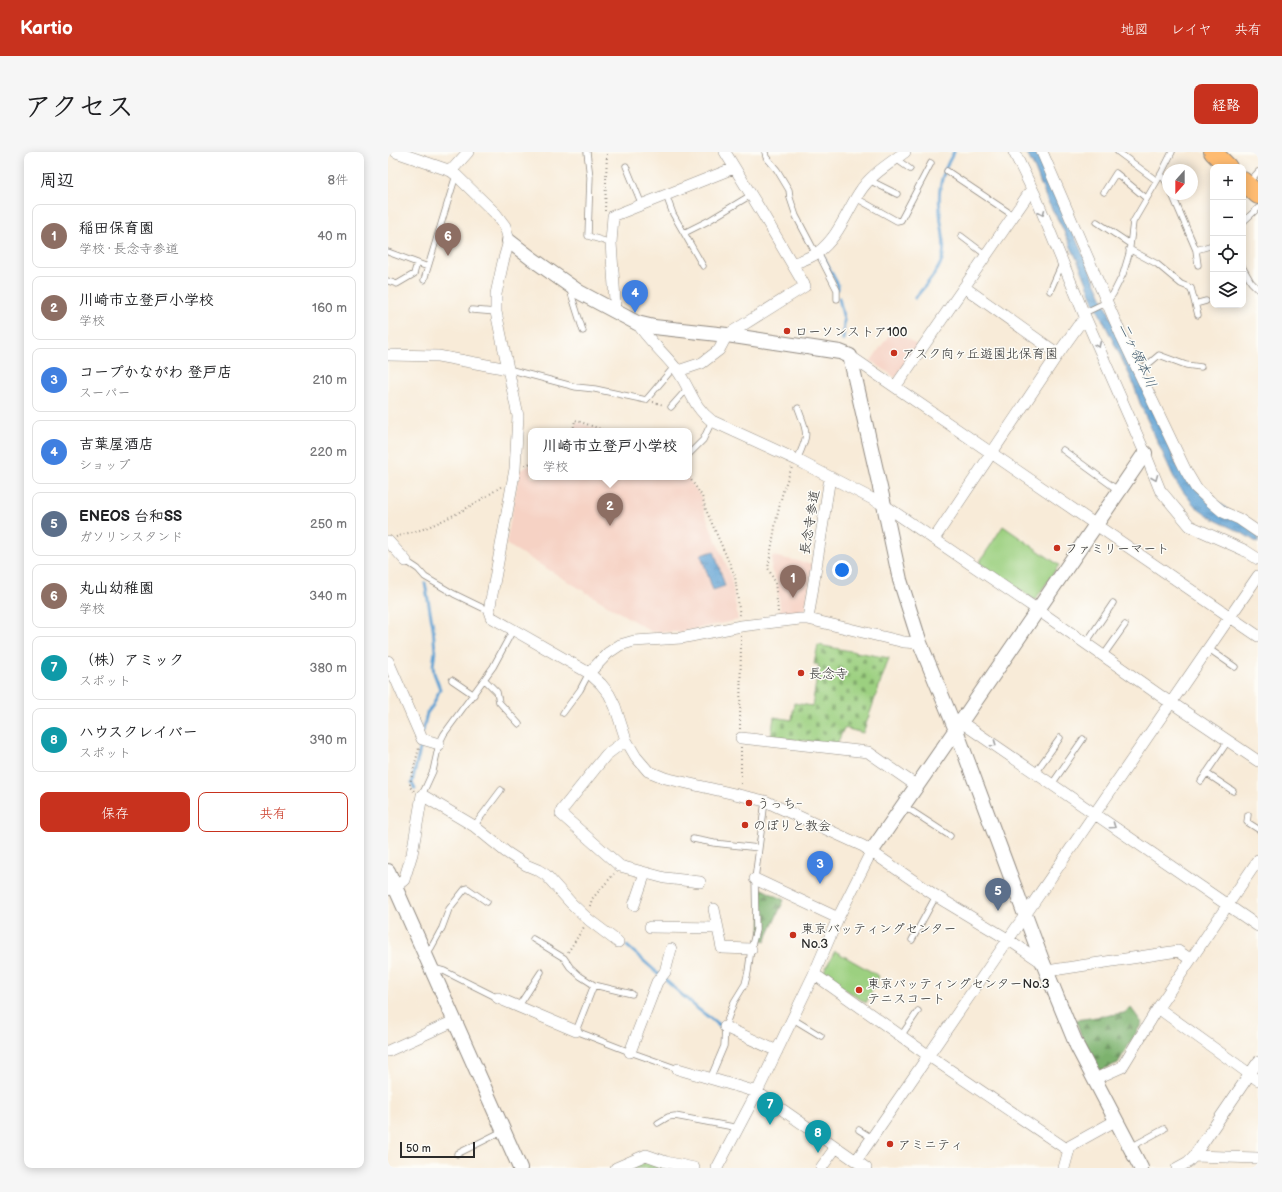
<!DOCTYPE html>
<html lang="ja">
<meta charset="utf-8">
<style>
:root{--surface:#fff;--page:#f6f6f6;--text:#202124;--muted:#757577;--line:#e0e0e0;--accent:#c8321e}
body{margin:0;font-family:"Balsamiq Sans","Klee One",sans-serif;background:var(--page);color:var(--text)}
.controls{position:absolute;right:12px;top:12px;display:grid;overflow:hidden;border-radius:8px;box-shadow:0 2px 10px #0003}
.controls button{width:36px;height:36px;display:grid;place-items:center;padding:0;border:0;border-bottom:1px solid var(--line);background:var(--surface);color:var(--text);font:20px sans-serif}
.compass{position:absolute;left:774px;top:12px;width:36px;height:36px;border-radius:50%;background:var(--surface);box-shadow:0 2px 10px #0003;rotate:201deg}
.scale{position:absolute;left:12px;bottom:10px;width:75px;box-sizing:border-box;padding-left:4px;border:2px solid #2b2b2b;border-top:0;font-size:11px;line-height:14px;white-space:nowrap;color:#2b2b2b;-webkit-text-stroke:3px #fdfcf7;paint-order:stroke}
.you{position:absolute;left:454px;top:418px;width:14px;height:14px;margin:-10px;border:3px solid #fff;border-radius:50%;background:#1a73e8;box-shadow:0 0 0 6px #1a73e833}
.badge{display:grid;place-items:center;width:26px;height:26px;border-radius:50%;background:var(--accent);color:#fff;font-size:13px;font-weight:700}
.pin{position:absolute;translate:-50% -33px;filter:drop-shadow(0 1px 2px #0008)}
.pin::after{content:'';position:absolute;top:21px;width:14px;height:12px;background:inherit;clip-path:polygon(0 0,100% 0,50% 100%)}
.popup{position:absolute;left:140px;top:276px;width:164px;height:52px;box-sizing:border-box;display:grid;place-content:center;border-radius:8px;background:var(--surface);filter:drop-shadow(0 1px 3px #0005);font-size:13px;white-space:nowrap;color:var(--muted)}
.popup b{font-size:15px;color:var(--text)}
.popup::after{content:'';position:absolute;left:50%;top:100%;margin-left:-8px;border:8px solid transparent;border-top-color:var(--surface)}
.list{margin:0;padding:0;list-style:none}
h2{display:flex;justify-content:space-between;align-items:center;height:52px;margin:0;padding:0 16px;font-size:17px}
h2 small{font-size:13px;font-weight:400;color:var(--muted)}
.list li{display:grid;grid-template-columns:26px 1fr auto;gap:12px;align-items:center;box-sizing:border-box;height:64px;margin:0 8px 8px;padding:0 8px;border:1px solid var(--line);border-radius:8px}
.list b{display:block;font-size:15px;white-space:nowrap}
.list p{margin:0;font-size:13px;white-space:nowrap;color:var(--muted)}
.list em{font-size:13px;font-style:normal;color:var(--muted)}
.actions{display:flex;gap:8px;padding:12px 16px}
.actions a{flex:1;padding:9px 0;border:1px solid var(--accent);border-radius:8px;text-align:center;font-size:14px;color:var(--accent)}
.actions .main{background:var(--accent);color:#fff}
.icon{flex:none;width:22px;height:22px;fill:none;stroke:currentColor;stroke-width:2;stroke-linecap:round;stroke-linejoin:round}
.map{position:relative;flex:none;width:870px;height:1016px;overflow:hidden;border-radius:8px}
header{display:flex;align-items:center;gap:24px;box-sizing:border-box;height:56px;padding:0 20px;background:var(--accent);color:#fff}
header strong{font-size:19px}
nav{display:flex;gap:22px;margin-inline-start:auto;font-size:14px}
.intro{display:flex;align-items:center;justify-content:space-between;box-sizing:border-box;height:96px;padding:0 24px}
h1{margin:0;font-size:28px}
.button{padding:10px 18px;border-radius:8px;background:var(--accent);color:#fff;font-size:14px;font-weight:700}
main{display:flex;gap:24px;padding:0 24px}
aside{flex:1;background:var(--surface);border-radius:8px;box-shadow:0 2px 10px #0003}
.map>svg:first-child{display:block}
.built{fill:#f6d2c4}
.forest{fill:url(#forest-firs);stroke:#546e4c}
.cemetery{fill:url(#cemetery-stones);stroke:#647e56}
.park{fill:#9cd080;stroke:#647e56}
.water{fill:url(#water-ripples);stroke:#45667f}
.lines{fill:none;stroke-linecap:round;stroke-linejoin:round}
.stream{stroke:#5fa1d3;stroke-width:3}
.service-casing{stroke:#928b82;stroke-width:7}
.minor-casing{stroke:#928b82;stroke-width:12}
.tertiary-casing{stroke:#928b82;stroke-width:16}
.primary-casing{stroke:#928b82;stroke-width:20}
.path{stroke:#928b82;stroke-width:2;stroke-dasharray:1 3;stroke-linecap:butt}
.service{stroke:#fff;stroke-width:5.5}
.minor{stroke:#fff;stroke-width:11}
.tertiary{stroke:#fff;stroke-width:14}
.primary{stroke:#febb71;stroke-width:18}
.oneway{stroke:#a0a0a0}
.poi-dot{fill:#c8321e;stroke:#fdfcf7;stroke-width:1.5}
.labels{text-anchor:middle;stroke-width:3;stroke-linejoin:round;paint-order:stroke}
.poi-label{font-size:13px;fill:#2b2b2b;stroke:#fdfcf7;text-anchor:start}
.street-label{font-size:13px;fill:#2b2b2b;stroke:#fdfcf7}
.water-label{font-size:14px;font-style:italic;fill:#405a6e;stroke:#fdfcf7}
</style>
<header>
<strong>Kartio</strong>
<nav><a>地図</a><a>レイヤ</a><a>共有</a></nav>
</header>
<div class="intro"><h1>アクセス</h1><a class="button">経路</a></div>
<main>
<aside>
<h2>周辺<small>8件</small></h2>
<ul class="list">
<li><span class="badge" style="background:#8d6e63">1</span><div><b>稲田保育園</b><p>学校 · 長念寺参道</p></div><em>40 m</em></li>
<li><span class="badge" style="background:#8d6e63">2</span><div><b>川崎市立登戸小学校</b><p>学校</p></div><em>160 m</em></li>
<li><span class="badge" style="background:#3f7fe0">3</span><div><b>コープかながわ 登戸店</b><p>スーパー</p></div><em>210 m</em></li>
<li><span class="badge" style="background:#3f7fe0">4</span><div><b>吉葉屋酒店</b><p>ショップ</p></div><em>220 m</em></li>
<li><span class="badge" style="background:#5c6f8a">5</span><div><b>ENEOS 台和SS</b><p>ガソリンスタンド</p></div><em>250 m</em></li>
<li><span class="badge" style="background:#8d6e63">6</span><div><b>丸山幼稚園</b><p>学校</p></div><em>340 m</em></li>
<li><span class="badge" style="background:#0f9aa8">7</span><div><b>（株）アミック</b><p>スポット</p></div><em>380 m</em></li>
<li><span class="badge" style="background:#0f9aa8">8</span><div><b>ハウスクレイバー</b><p>スポット</p></div><em>390 m</em></li>
</ul>
<div class="actions"><a class="main">保存</a><a>共有</a></div>
</aside>
<div class="map">
<svg width="870" height="1016" viewBox="0 0 870 1016">
<defs>
<pattern id="forest-firs" width="22" height="20" patternUnits="userSpaceOnUse"><rect width="22" height="20" fill="#7db26e"/><path d="M5 1l3.5 6h-7zM16 11l3.5 6h-7z" fill="#67915b"/></pattern>
<pattern id="cemetery-stones" width="16" height="16" patternUnits="userSpaceOnUse"><rect width="16" height="16" fill="#9cd080"/><path d="M2 7V4a2 2 0 0 1 4 0v3zM10 15v-3a2 2 0 0 1 4 0v3z" fill="#7fa969"/></pattern>
<pattern id="water-ripples" width="26" height="14" patternUnits="userSpaceOnUse"><rect width="26" height="14" fill="#5fa1d3"/><path d="M2 4q2-2 4 0t4 0M15 11q2-2 4 0t4 0" fill="none" stroke="#4f83ab"/></pattern>
</defs>
<rect width="100%" height="100%" fill="#fdfcf7"/>
<filter id="ink" filterUnits="userSpaceOnUse"><feTurbulence type="fractalNoise" baseFrequency=".025" numOctaves="2"/><feDisplacementMap in="SourceGraphic" scale="8" xChannelSelector="R" yChannelSelector="G"/><feConvolveMatrix kernelMatrix="1 2 1 2 8 2 1 2 1" color-interpolation-filters="sRGB"/></filter>
<filter id="wash" filterUnits="userSpaceOnUse"><feTurbulence type="fractalNoise" baseFrequency=".012" numOctaves="4" result="noise"/><feDisplacementMap in="SourceGraphic" scale="16" xChannelSelector="R" yChannelSelector="G"/><feGaussianBlur stdDeviation="0.9" result="paint"/><feColorMatrix in="noise" values="0 0 0 0 0 0 0 0 0 0 0 0 0 0 0 0 0 1.4 0 .05"/><feComposite in="paint" operator="in"/></filter>
<g filter="url(#wash)">
<rect width="100%" height="100%" fill="#f8ebd8"/>
<path class="built" d="M 505,177 L 530,194 L 508,226 L 483,209 Z
M 190,270 L 213,279 L 187,279 L 188,271 Z
M 143,313 L 143,325 L 299,325 L 313,345 L 315,357 L 343,424 L 350,468 L 293,480 L 264,480 L 118,392 L 132,318 Z
M 384,404 L 425,412 L 417,462 L 393,466 L 389,430 L 383,418 Z"/>
<path class="forest" d="M 373,737 L 374,737 L 396,748 L 377,789 L 372,787 Z
M 743,856 L 754,871 L 730,911 L 713,918 C 700,909 693,883 688,868 L 736,861 Z"/>
<path class="cemetery" d="M 430,493 L 501,506 L 475,581 L 456,576 L 449,592 L 383,585 L 386,565 L 404,568 L 406,551 L 424,554 L 431,513 L 426,512 Z"/>
<path class="park" d="M 615,374 L 671,413 L 647,448 L 591,411 Z
M 447,799 L 491,824 L 478,851 L 436,823 L 436,819 Z
M 256,1009 L 281,1016 L 242,1016 Z"/>
<path class="water" d="M 638,0 L 649,0 L 791,317 L 870,383 L 870,391 L 854,381 L 827,368 L 807,354 L 789,332 L 753,254 L 744,228 L 707,152 L 693,116 L 673,73 L 659,48 L 647,17 Z
M 326,399 L 337,434 L 325,438 L 313,403 Z"/>
<g class="lines">
<path class="stream" d="M 433,101 L 450,133 L 450,137
M 451,146 L 456,168 L 455,188
M 527,146 C 536,135 553,118 555,103 C 557,92 555,81 553,70 C 549,42 551,25 566,0
M 35,579 L 39,561 L 45,553 L 52,537 L 46,521 L 45,514 L 47,499 L 45,475 L 37,431
M 27,637 L 24,631 L 34,589
M 239,794 L 310,857 L 335,876"/>
</g>
</g>
<g filter="url(#ink)">
<g class="lines">
<g class="service-casing">
<path id="service" d="M 199,0 L 202,25 L 200,84 L 223,91
M 377,0 L 378,5 L 389,18 L 401,38 L 402,46 L 408,64 L 428,102
M 730,0 L 769,29
M 508,7 L 522,17
M 238,14 L 254,53
M 559,19 L 626,64
M 773,22 L 780,33
M 481,28 L 509,42
M 861,30 L 870,20
M 716,40 L 728,21 L 758,46
M 784,42 L 808,98 L 810,113
M 278,43 L 285,62 L 315,114
M 468,46 L 509,69 L 513,68 L 543,11
M 709,70 L 742,92
M 855,70 L 870,56
M 296,81 L 320,69 L 363,43
M 573,84 L 598,103
M 741,97 L 769,112 L 793,132 L 803,136 L 810,163
M 808,98 L 825,93
M 0,100 L 40,115
M 430,101 L 449,138 L 449,147
M 855,116 L 863,130 L 870,137
M 36,128 L 68,23
M 0,129 L 9,132 L 26,122 L 29,111
M 182,138 L 195,179
M 662,139 L 674,112
M 807,152 L 818,149
M 84,158 L 108,160
M 696,161 L 719,150 L 725,142 L 735,122 L 741,102 L 745,70 L 773,22 L 784,0
M 120,217 L 188,235 L 207,237 L 258,248 L 286,215
M 750,218 L 758,214 L 771,203 L 798,213 L 813,215
M 283,255 L 299,237
M 675,298 L 731,339
M 301,302 L 315,288 L 324,269
M 409,308 C 421,281 420,283 410,256
M 18,409 L 30,417 L 37,425 L 66,442 L 101,459
M 698,491 L 725,451
M 821,497 L 847,515
M 715,504 L 737,473
M 64,528 L 86,543
M 97,528 L 109,540 L 111,550 L 131,572
M 175,561 L 192,538 L 201,521
M 647,621 L 672,586
M 818,621 L 845,639
M 813,629 L 840,589
M 664,632 L 695,587
M 34,643 L 45,619 L 51,592 L 56,582 L 105,515 L 125,478
M 516,654 L 562,684
M 860,663 L 859,670 L 870,677
M 86,674 L 113,638
M 305,687 L 326,691 L 371,696
M 145,787 L 176,806 L 182,815 L 192,824 L 206,833 L 188,879 L 242,900 L 290,917
M 524,788 L 548,744
M 38,802 L 43,796 L 54,776 L 61,757 L 77,737 L 79,736 L 99,750
M 45,816 L 56,819 L 110,846
M 206,833 L 244,842
M 130,855 L 153,820
M 405,867 L 433,884
M 513,884 L 530,859
M 322,927 L 336,894 L 337,875 L 346,850 L 357,832 L 360,820 L 363,797 L 368,778 L 367,727 L 377,649
M 270,971 L 280,965 L 287,964 L 351,976
M 471,978 L 484,986
M 743,995 L 776,977
M 69,1002 L 115,979"/>
</g>
<g class="minor-casing">
<path id="minor" d="M 8,0 L 63,19 L 68,23 L 108,62 L 117,74 L 121,89 L 115,110 L 108,142 L 108,160 L 130,264 L 127,317 L 101,459 L 103,465 L 201,521 L 213,532 L 221,542 L 227,554 L 238,588 L 248,605 L 260,619 L 277,626 L 377,649 L 475,694 L 548,744 L 621,788 L 655,811
M 626,0 L 647,43 L 698,167 L 757,301 L 772,338 L 802,374 L 856,398 L 870,407
M 654,0 L 734,185 L 798,319 L 808,336 L 822,349 L 835,360 L 851,367 L 870,380
M 63,19 L 80,0
M 404,112 C 412,109 422,106 429,101 C 450,86 458,61 471,41 C 482,23 501,12 517,0
M 576,135 L 670,202
M 226,159 L 227,148 L 223,91 L 225,64 L 346,16
M 249,171 C 261,189 277,202 289,218 C 303,237 304,254 324,269 L 409,308 L 496,353 L 650,458 L 777,547 L 784,551 L 870,609
M 0,203 L 50,204 L 120,217
M 462,204 L 870,484
M 290,219 L 314,211 L 331,198 L 339,183 L 417,134 L 376,64 L 337,0
M 507,235 L 644,37
M 546,387 L 670,202 L 690,174 L 698,167
M 0,389 L 18,409
M 420,467 L 442,325
M 0,509 L 34,587 L 51,592
M 201,521 L 220,501 L 232,493 L 246,489 L 293,486 L 353,474 L 412,467 L 420,467 L 516,490 L 532,491
M 573,570 L 870,774
M 353,586 L 480,600 L 529,634
M 238,588 L 218,603 L 174,658 L 173,662 L 232,714 L 277,726 L 312,730
M 367,727 L 450,766
M 0,738 L 7,735 L 16,728 L 24,702 L 34,643 L 86,674 L 118,700 L 138,713 L 150,718 L 158,723 L 183,751 L 201,768 L 230,790
M 246,753 L 257,721
M 326,757 L 334,796 L 363,797
M 262,775 L 330,776
M 659,819 L 790,799 L 802,807
M 426,822 L 541,904 L 680,998
M 110,846 L 188,879
M 770,856 L 870,928
M 337,875 L 389,899
M 0,899 L 66,869
M 242,900 L 269,830 L 277,820 L 283,797
M 290,917 L 369,940 L 478,1016
M 707,927 L 734,915 L 770,856 L 870,708
M 806,1004 L 870,1006
M 468,1009 L 870,424
M 228,1016 L 258,1003 L 278,1010 L 306,1016
M 329,1016 L 369,940 L 426,822 L 450,766 L 483,700
M 433,1016 L 448,995
M 676,1016 L 682,994 L 727,969
M 789,1016 L 800,1010 L 806,1004 L 870,910"/>
</g>
<g class="tertiary-casing">
<path id="tertiary" d="M 121,89 L 143,106 L 191,140 L 249,171 L 266,175 L 339,183 L 452,200 L 462,204 L 496,353 L 512,428 L 532,491 L 568,578 L 655,811 L 689,894 L 753,1016
M 483,700 L 573,570 L 757,301
M 0,719 L 132,1016"/>
</g>
<g class="primary-casing">
<path id="primary" d="M 825,0 L 840,15
M 855,29 L 870,43"/>
</g>
<path class="path" d="M 217,59 L 219,0
M 265,250 L 276,253
M 185,279 L 187,268 L 218,279
M 137,313 L 143,311
M 301,325 L 314,344 L 318,358 L 344,417 L 347,424 L 352,465
M 8,385 C 17,381 27,380 35,377 C 63,366 89,351 114,334
M 390,460 L 387,430 L 380,416 L 388,369 L 395,339 L 404,315
M 352,577 L 353,483
M 353,595 L 353,633
M 26,639 L 22,635 L 22,631 L 31,596
M 202,754 L 204,747 L 226,722
M 180,800 L 196,775"/>
<use href="#service" class="service"/>
<use href="#minor" class="minor"/>
<use href="#tertiary" class="tertiary"/>
<use href="#primary" class="primary"/>
</g>
<defs><path id="oneway-chevron" d="M-2-3.5L2.5 0L-2 3.5" fill="none" stroke-width="1.6" stroke-linecap="round" stroke-linejoin="round"/></defs>
<g class="oneway">
<use href="#oneway-chevron" transform="translate(654 61) rotate(67)"/>
<use href="#oneway-chevron" transform="translate(710 193) rotate(66)"/>
<use href="#oneway-chevron" transform="translate(767 326) rotate(68)"/>
<use href="#oneway-chevron" transform="translate(606 592) rotate(35)"/>
<use href="#oneway-chevron" transform="translate(725 674) rotate(35)"/>
</g>
</g>
<g class="poi-dot">
<circle cx="399" cy="179" r="4"/>
<circle cx="506" cy="201" r="4"/>
<circle cx="669" cy="396" r="4"/>
<circle cx="413" cy="521" r="4"/>
<circle cx="361" cy="651" r="4"/>
<circle cx="357" cy="673" r="4"/>
<circle cx="405" cy="783" r="4"/>
<circle cx="471" cy="838" r="4"/>
<circle cx="502" cy="992" r="4"/>
</g>
<g class="labels">
<g class="poi-label">
<text x="407" y="184">ローソンストア100</text>
<text x="514" y="206">アスク向ヶ丘遊園北保育園</text>
<text x="677" y="401">ファミリーマート</text>
<text x="421" y="526">長念寺</text>
<text x="369" y="656">うっちｰ</text>
<text x="365" y="678">のぼりと教会</text>
<text x="413" y="781">東京バッティングセンター<tspan x="413" dy="15">No.3</tspan></text>
<text x="479" y="836">東京バッティングセンターNo.3<tspan x="479" dy="15">テニスコート</tspan></text>
<text x="510" y="997">アミニティ</text>
</g>
<g class="street-label">
<text transform="translate(421 370) rotate(-81)" y="5">長念寺参道</text>
</g>
<g class="water-label">
<text transform="translate(750 203) rotate(65)" y="5">二ヶ領本川</text>
</g>
</g>
</svg>
<div class="controls">
<button>+</button>
<button>−</button>
<button><svg class="icon" aria-label="locate" viewBox="0 0 24 24"><circle cx="12" cy="12" r="6"/><path d="M12 2v4M12 18v4M2 12h4M18 12h4"/></svg></button>
<button><svg class="icon" aria-label="layers" viewBox="0 0 24 24"><path d="M12 4l9 5-9 5-9-5zM3 14l9 5 9-5"/></svg></button>
</div>
<svg class="compass" viewBox="-18 -18 36 36"><path d="M0-13l5 13h-10z" fill="#e53935"/><path d="M0 13l5-13h-10z" fill="#757577"/></svg>
<div class="scale">50 m</div>
<div class="you"></div>
<div class="pin badge" style="left:405px;top:446px;background:#8d6e63">1</div>
<div class="pin badge" style="left:222px;top:374px;background:#8d6e63">2</div>
<div class="popup"><b>川崎市立登戸小学校</b>学校</div>
<div class="pin badge" style="left:432px;top:732px;background:#3f7fe0">3</div>
<div class="pin badge" style="left:247px;top:161px;background:#3f7fe0">4</div>
<div class="pin badge" style="left:610px;top:759px;background:#5c6f8a">5</div>
<div class="pin badge" style="left:60px;top:104px;background:#8d6e63">6</div>
<div class="pin badge" style="left:382px;top:973px;background:#0f9aa8">7</div>
<div class="pin badge" style="left:430px;top:1001px;background:#0f9aa8">8</div>
</div>
</main>
